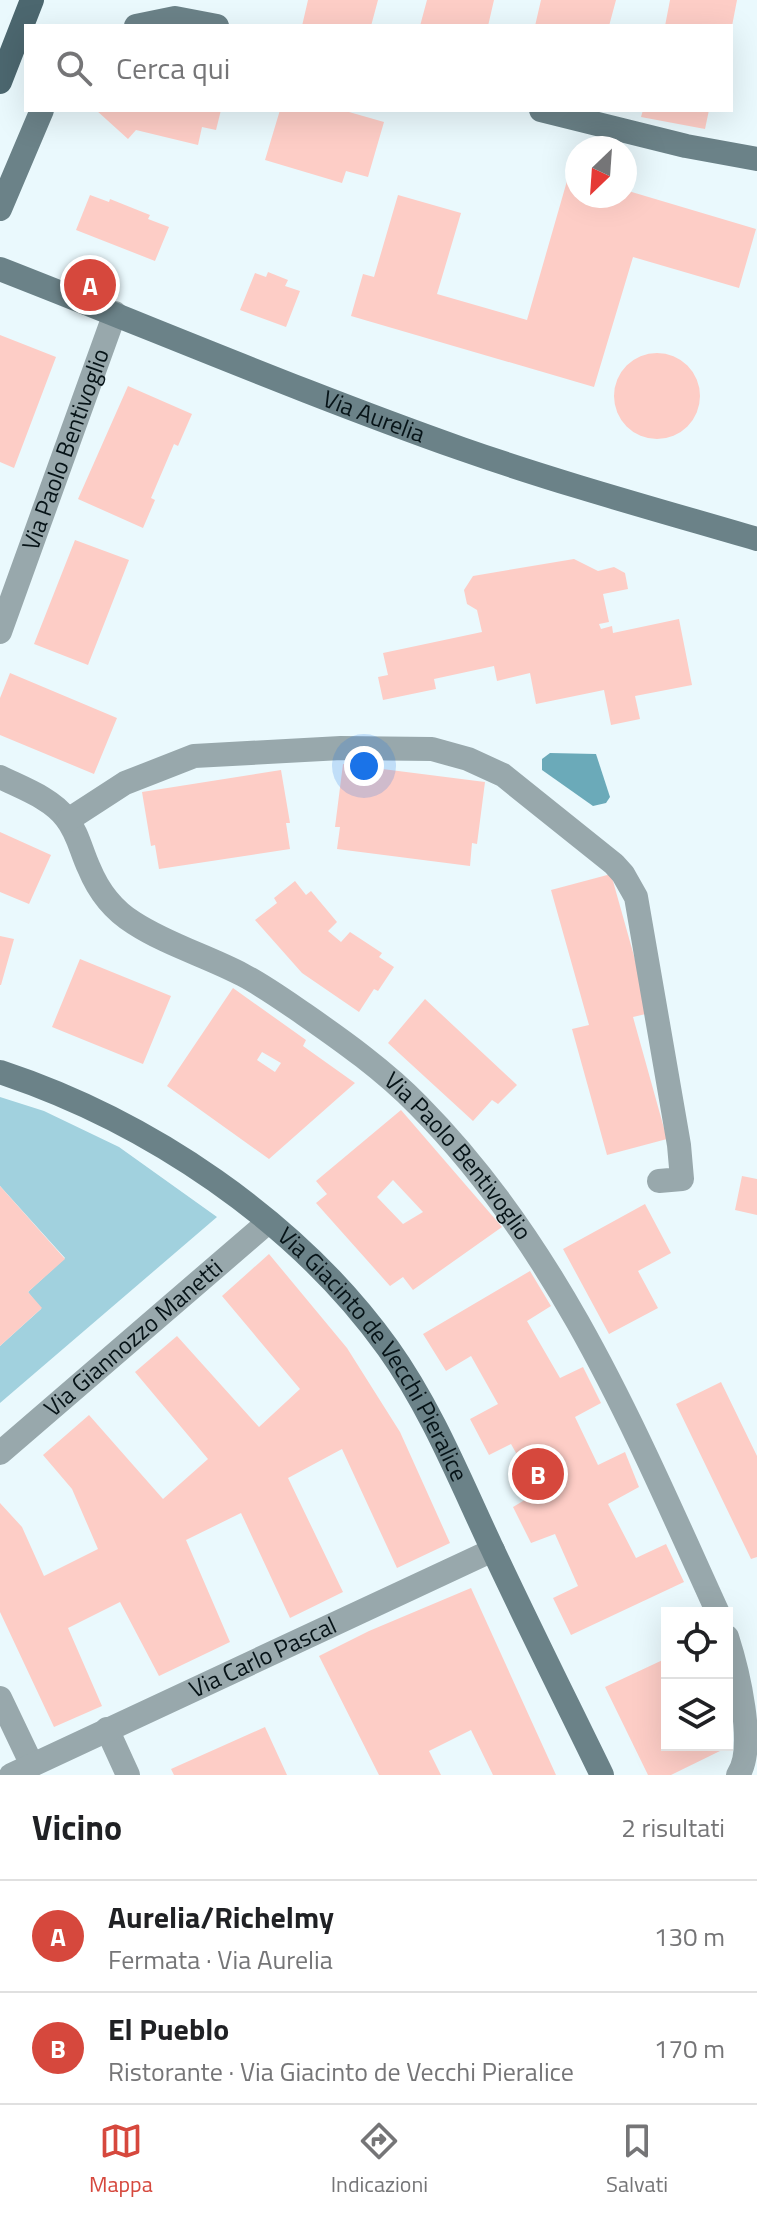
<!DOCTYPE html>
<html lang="it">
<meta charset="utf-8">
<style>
:root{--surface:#fff;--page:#f2f2f2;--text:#202124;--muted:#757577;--line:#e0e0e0;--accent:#d6483d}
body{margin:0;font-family:"Titillium Web",sans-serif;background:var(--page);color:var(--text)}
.controls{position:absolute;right:24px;bottom:24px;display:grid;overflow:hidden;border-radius:0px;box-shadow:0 8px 32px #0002}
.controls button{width:72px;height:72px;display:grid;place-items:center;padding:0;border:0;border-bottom:2px solid var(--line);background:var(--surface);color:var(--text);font:40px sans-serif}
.compass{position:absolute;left:565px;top:136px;width:72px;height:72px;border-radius:50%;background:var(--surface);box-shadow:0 8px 32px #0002;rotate:205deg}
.you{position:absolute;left:364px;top:766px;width:28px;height:28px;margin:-20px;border:6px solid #fff;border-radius:50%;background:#1a73e8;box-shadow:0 0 0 12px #1a73e833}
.badge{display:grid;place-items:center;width:52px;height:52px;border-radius:50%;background:var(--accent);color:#fff;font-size:26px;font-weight:700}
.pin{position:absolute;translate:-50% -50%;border:4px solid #fff;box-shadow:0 2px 8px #0006}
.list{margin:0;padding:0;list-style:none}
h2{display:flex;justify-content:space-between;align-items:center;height:104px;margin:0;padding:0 32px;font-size:34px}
h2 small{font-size:26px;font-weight:400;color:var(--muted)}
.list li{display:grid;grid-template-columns:52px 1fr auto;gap:24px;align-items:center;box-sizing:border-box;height:112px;padding:0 32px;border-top:2px solid var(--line)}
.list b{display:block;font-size:30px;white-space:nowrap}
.list p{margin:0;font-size:26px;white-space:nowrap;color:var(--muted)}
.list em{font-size:26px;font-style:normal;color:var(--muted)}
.icon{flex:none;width:44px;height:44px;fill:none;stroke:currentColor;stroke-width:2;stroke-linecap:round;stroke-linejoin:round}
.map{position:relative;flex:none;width:757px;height:1775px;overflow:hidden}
.search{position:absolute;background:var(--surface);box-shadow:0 8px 32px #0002;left:24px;right:24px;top:24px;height:88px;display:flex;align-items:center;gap:20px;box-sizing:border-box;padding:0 28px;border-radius:0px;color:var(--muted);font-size:30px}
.sheet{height:328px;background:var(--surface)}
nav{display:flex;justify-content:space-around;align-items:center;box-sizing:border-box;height:112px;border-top:2px solid var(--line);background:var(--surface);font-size:22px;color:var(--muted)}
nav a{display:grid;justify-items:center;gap:4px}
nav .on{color:var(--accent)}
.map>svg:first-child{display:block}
.green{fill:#a1d1de}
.water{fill:#6baab9}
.building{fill:#fdcdc6;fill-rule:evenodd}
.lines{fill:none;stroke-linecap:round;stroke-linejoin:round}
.street{stroke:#98a8ac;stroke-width:24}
.secondary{stroke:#6b8288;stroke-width:24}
.primary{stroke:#4c676f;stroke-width:24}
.labels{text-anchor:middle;stroke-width:7;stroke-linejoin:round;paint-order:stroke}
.street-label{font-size:24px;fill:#061317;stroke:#eaf9fd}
</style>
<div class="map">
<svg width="757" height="1775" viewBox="0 0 757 1775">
<rect width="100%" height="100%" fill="#eaf9fd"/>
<path class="green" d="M 0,1097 L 44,1111 L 119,1147 L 217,1217 L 0,1403 L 0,1346 L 41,1309 L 28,1292 L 65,1258 L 0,1186 Z"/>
<path class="water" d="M 550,753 L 596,754 L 610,797 L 606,803 L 593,806 L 542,770 L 542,759 Z"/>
<path class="building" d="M 308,0 L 378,0 L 371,26 L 302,26 Z
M 427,0 L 494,0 L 488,26 L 420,26 Z
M 541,0 L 616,0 L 609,26 L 535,26 Z
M 670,0 L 737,0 L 732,26 L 665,26 Z
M 96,110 L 221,110 L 216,130 L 202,127 L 198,145 L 136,130 L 128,139 Z
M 280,110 L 342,110 L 384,122 L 368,177 L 346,171 L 342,183 L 265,160 Z
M 643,110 L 709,110 L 705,129 L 641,117 Z
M 569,174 L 577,176 L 577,196 L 625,196 L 625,190 L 756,229 L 739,288 L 633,257 L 594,387 L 351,316 L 363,274 L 374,277 L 398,195 L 461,213 L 437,294 L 527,320 Z
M 90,195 L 109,202 L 110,199 L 150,215 L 148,219 L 169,227 L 155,261 L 76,230 Z
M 268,272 L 288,280 L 285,286 L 300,291 L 286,327 L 240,310 L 255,273 L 266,277 Z
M 0,335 L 56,357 L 14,468 L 0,462 Z
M614 396a43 43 0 1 1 86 0a43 43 0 1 1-86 0Z
M 128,386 L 192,414 L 178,446 L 174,444 L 151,498 L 155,500 L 143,528 L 78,499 Z
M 75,540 L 129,560 L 88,665 L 34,644 Z
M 574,559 L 598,571 L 614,567 L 625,573 L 628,589 L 603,594 L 609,622 L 599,624 L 601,629 L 612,626 L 613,633 L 679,619 L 692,685 L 635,696 L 640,719 L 611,725 L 604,690 L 536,704 L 530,673 L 497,681 L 494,666 L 434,679 L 436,689 L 383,700 L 378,677 L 388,675 L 383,653 L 482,632 L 477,610 L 467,604 L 464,590 L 473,576 Z
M 10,673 L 117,718 L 94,774 L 0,735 L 0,698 Z
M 343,764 L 485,782 L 477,844 L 472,843 L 470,866 L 337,849 L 340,827 L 335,827 Z
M 281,770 L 290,823 L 286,823 L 290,849 L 159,869 L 155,845 L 151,846 L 142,792 Z
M 0,832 L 51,855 L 29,904 L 0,892 Z
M 611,874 L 650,1013 L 633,1017 L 667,1139 L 607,1155 L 572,1029 L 589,1025 L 551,890 Z
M 295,881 L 306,895 L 311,891 L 337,922 L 328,931 L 341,942 L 350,932 L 382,953 L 379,957 L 394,967 L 378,991 L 374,989 L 359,1012 L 302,973 L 255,920 L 277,903 L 274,898 Z
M 0,936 L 14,939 L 1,985 L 0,985 Z
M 80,959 L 171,996 L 143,1064 L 52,1027 Z
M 233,988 L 306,1040 L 303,1046 L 355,1083 L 269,1159 L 167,1086 ZM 262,1052 L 281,1063 L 275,1072 L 257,1060 Z
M 425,999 L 517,1085 L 498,1104 L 492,1100 L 473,1121 L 388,1043 Z
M 401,1110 L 502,1227 L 413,1290 L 403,1277 L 390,1286 L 316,1203 L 327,1194 L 316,1181 ZM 393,1180 L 423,1212 L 403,1224 L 377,1197 Z
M 742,1176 L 757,1179 L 757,1215 L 735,1210 Z
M 0,1186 L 65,1259 L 28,1292 L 42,1308 L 0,1346 Z
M 645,1204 L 671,1253 L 638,1271 L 658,1308 L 609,1334 L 563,1249 Z
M 269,1254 L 347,1348 L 400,1432 L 450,1543 L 397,1568 L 342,1449 L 288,1478 L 343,1592 L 290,1618 L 241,1513 L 186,1540 L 230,1642 L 159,1676 L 120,1602 L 68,1628 L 102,1706 L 54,1727 L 0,1612 L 0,1503 L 22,1527 L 44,1576 L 98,1549 L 72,1489 L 43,1455 L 89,1415 L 163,1499 L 208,1459 L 135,1372 L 177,1336 L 259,1427 L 300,1389 L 222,1296 Z
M 530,1271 L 551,1306 L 527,1321 L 560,1378 L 583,1367 L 601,1403 L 575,1417 L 598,1465 L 625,1452 L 639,1487 L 608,1504 L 636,1558 L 666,1544 L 684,1582 L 571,1635 L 553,1598 L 578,1586 L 555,1534 L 531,1543 L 513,1507 L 538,1492 L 511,1444 L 489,1455 L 470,1419 L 498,1404 L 471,1356 L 446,1371 L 423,1334 Z
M 721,1382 L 757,1456 L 757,1557 L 751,1559 L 676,1404 Z
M 471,1588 L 556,1775 L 493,1775 L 471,1730 L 429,1751 L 441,1775 L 379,1775 L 319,1656 L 369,1631 Z
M 667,1658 L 667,1745 L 717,1745 L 720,1751 L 671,1775 L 648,1775 L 605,1687 Z
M 265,1727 L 287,1775 L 174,1775 L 171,1769 Z"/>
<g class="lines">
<g class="street">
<path id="s1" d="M 0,632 L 115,313"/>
<path id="s2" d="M 0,777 C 22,788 51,798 66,818 C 78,833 81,851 89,868 C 98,890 113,910 134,923 C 168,945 207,956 243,975 C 264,986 285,1001 304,1014 C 343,1041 385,1071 418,1105 C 560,1248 636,1433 718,1613"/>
<path d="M 68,820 L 125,783 L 194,756 L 341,748 L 432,749 L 468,759 L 503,775 L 614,864 L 623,874 L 636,897 L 679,1145 L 682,1179 L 659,1181"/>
<path id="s3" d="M 0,1453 L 267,1223"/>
<path d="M 727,1637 C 737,1668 757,1747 738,1775"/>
<path d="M 0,1698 L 32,1765"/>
<path d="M 107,1729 L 128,1775"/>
<path id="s4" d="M 11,1775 L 493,1550"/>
</g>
<g class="secondary">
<path d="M 136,26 L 175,18 L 217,26"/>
<path d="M 541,110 L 686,146 L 757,159"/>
<path d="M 0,209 L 42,110"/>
<path id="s5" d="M 0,269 C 154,329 306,394 462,449 C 559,483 658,510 757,539"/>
<path id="s6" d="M 0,1072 C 148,1121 296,1220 388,1348 C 431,1408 460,1480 491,1546 C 527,1623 565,1699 602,1775"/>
</g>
<path class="primary" d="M 0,82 L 32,0"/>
</g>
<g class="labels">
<g class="street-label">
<text dy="8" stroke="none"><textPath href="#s5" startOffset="402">Via Aurelia</textPath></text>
<text dy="8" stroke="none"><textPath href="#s1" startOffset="194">Via Paolo Bentivoglio</textPath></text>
<text dy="8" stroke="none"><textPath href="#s2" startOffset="610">Via Paolo Bentivoglio</textPath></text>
<text dy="8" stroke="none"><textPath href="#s3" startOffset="176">Via Giannozzo Manetti</textPath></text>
<text dy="8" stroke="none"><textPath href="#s6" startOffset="480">Via Giacinto de Vecchi Pieralice</textPath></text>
<text dy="8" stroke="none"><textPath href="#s4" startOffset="278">Via Carlo Pascal</textPath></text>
</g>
</g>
</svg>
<div class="controls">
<button><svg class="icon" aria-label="locate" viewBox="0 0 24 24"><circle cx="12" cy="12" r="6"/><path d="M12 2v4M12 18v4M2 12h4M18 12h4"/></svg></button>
<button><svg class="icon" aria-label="layers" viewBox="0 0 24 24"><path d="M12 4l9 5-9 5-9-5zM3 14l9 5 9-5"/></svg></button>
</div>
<svg class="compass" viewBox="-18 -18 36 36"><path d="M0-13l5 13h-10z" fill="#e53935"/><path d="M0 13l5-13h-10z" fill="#757577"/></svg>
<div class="you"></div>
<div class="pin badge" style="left:90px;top:285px">A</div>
<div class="pin badge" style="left:538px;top:1474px">B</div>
<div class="search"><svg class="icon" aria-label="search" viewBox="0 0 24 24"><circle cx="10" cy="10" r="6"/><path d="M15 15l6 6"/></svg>Cerca qui</div>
</div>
<section class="sheet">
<h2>Vicino<small>2 risultati</small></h2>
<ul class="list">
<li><span class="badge">A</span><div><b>Aurelia/Richelmy</b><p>Fermata · Via Aurelia</p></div><em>130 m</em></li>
<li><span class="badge">B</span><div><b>El Pueblo</b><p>Ristorante · Via Giacinto de Vecchi Pieralice</p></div><em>170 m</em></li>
</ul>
</section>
<nav>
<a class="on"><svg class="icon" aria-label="map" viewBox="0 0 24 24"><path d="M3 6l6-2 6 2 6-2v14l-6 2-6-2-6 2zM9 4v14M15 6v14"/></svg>Mappa</a>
<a><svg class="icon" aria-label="directions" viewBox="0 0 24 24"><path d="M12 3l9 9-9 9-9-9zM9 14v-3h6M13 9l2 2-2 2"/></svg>Indicazioni</a>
<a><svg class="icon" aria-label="saved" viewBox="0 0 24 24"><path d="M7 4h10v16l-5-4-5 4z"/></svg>Salvati</a>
</nav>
